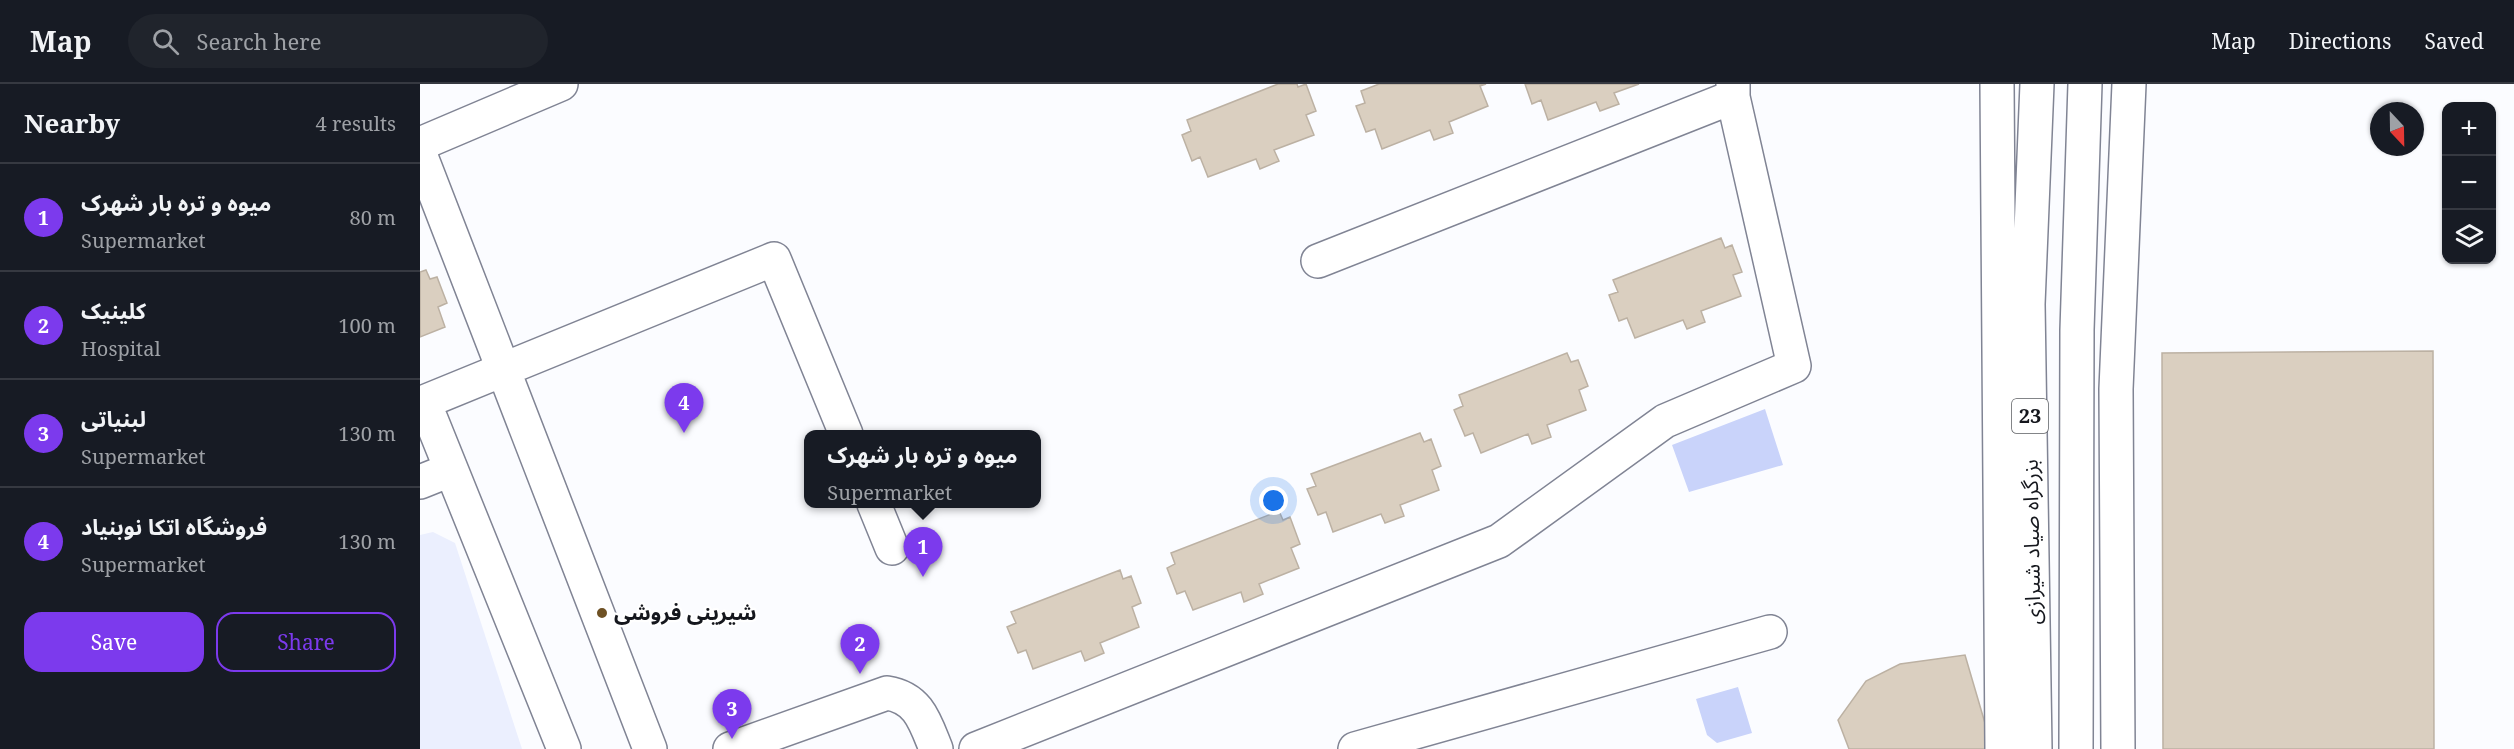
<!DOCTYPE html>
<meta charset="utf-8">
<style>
:root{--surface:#171b24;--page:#20242c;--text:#f1f3f6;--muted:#9ea1a6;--line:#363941;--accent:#7c3aed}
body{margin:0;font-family:"Noto Serif","Noto Sans Arabic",serif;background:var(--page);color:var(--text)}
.controls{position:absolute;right:18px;top:18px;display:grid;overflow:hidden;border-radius:12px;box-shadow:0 2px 4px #0004}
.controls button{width:54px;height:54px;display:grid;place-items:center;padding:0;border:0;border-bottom:2px solid var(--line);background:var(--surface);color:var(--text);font:30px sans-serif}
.compass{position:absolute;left:1950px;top:18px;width:54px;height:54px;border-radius:50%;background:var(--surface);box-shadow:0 2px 4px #0004;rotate:158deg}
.you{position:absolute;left:854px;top:417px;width:21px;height:21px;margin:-15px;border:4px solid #fff;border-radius:50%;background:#1a73e8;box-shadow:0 0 0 9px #1a73e833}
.badge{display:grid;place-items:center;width:39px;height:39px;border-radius:50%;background:var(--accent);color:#fff;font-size:20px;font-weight:700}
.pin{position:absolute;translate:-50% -50px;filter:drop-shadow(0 2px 3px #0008)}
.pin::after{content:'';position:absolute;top:32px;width:21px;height:18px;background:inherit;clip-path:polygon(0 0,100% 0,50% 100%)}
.popup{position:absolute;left:384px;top:346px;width:237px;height:78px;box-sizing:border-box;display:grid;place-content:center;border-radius:12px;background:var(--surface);filter:drop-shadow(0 2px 4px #0005);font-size:20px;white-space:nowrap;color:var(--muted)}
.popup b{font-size:22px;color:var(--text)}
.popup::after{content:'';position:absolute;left:50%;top:100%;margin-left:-12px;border:12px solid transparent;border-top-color:var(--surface)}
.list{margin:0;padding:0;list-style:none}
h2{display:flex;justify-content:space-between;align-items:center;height:78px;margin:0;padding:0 24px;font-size:26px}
h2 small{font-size:20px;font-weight:400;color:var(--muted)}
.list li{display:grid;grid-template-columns:39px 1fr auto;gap:18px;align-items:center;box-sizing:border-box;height:108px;padding:0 24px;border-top:2px solid var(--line)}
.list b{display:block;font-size:22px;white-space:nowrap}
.list p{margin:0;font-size:20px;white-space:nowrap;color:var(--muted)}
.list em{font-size:20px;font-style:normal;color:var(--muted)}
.actions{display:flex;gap:12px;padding:18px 24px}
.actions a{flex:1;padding:14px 0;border:2px solid var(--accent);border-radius:18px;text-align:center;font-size:21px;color:var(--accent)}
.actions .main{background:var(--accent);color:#fff}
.icon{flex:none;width:33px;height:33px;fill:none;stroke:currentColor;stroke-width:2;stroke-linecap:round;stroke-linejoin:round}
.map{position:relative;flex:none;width:2094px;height:665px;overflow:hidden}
header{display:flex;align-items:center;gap:36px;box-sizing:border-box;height:84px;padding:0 30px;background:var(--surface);border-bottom:2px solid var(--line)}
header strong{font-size:28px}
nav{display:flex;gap:33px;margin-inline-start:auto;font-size:21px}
.search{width:420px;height:54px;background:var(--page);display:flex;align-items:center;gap:15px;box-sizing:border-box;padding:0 21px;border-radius:33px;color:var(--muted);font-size:22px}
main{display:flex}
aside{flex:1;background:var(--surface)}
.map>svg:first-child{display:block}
.built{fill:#ebeffe}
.green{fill:#c9d3fa}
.building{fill:#dacfc0;stroke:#bcb1a3;stroke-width:1.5}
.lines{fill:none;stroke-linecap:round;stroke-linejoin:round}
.minor-casing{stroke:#808494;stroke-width:36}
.highway-casing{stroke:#808494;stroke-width:36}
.minor{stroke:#fff;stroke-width:33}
.highway{stroke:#fff;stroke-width:33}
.poi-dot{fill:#6e5124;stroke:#fff;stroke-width:2}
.labels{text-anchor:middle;stroke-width:4.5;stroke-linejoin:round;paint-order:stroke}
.shield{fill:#fff;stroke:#5b5d61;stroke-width:1.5}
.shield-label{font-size:20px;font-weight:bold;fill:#15171d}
.street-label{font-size:21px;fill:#15171d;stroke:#fff}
.poi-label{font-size:21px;font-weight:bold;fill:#15171d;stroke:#fff;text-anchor:start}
</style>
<header>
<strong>Map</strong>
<div class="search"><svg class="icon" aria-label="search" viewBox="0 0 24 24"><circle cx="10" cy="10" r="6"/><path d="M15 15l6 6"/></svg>Search here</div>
<nav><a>Map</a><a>Directions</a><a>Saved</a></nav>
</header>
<main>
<aside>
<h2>Nearby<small>4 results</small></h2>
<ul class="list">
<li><span class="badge">1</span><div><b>میوه و تره بار شهرک</b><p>Supermarket</p></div><em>80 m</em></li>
<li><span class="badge">2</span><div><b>کلینیک</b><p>Hospital</p></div><em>100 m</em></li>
<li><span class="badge">3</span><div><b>لبنیاتی</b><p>Supermarket</p></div><em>130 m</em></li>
<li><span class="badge">4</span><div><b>فروشگاه اتکا نوبنیاد</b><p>Supermarket</p></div><em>130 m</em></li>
</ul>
<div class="actions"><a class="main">Save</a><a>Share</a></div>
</aside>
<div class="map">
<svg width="2094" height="665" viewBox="0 0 2094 665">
<rect width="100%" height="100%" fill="#fbfcff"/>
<path class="built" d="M 13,448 L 35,459 L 102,665 L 0,665 L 0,451 Z"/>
<path class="green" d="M 1345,325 L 1363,381 L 1269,408 L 1252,361 Z
M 1318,603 L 1332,649 L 1297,659 L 1287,651 L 1276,615 Z"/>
<path class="building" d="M 858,0 L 877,0 L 878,3 L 886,0 L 896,27 L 886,31 L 894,51 L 854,66 L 859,77 L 840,85 L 836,75 L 788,93 L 780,73 L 772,77 L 762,51 L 771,47 L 767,36 Z
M 959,0 L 1066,0 L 1060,2 L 1068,22 L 1029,38 L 1033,49 L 1014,56 L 1010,46 L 962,65 L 955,45 L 946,48 L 936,22 L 945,19 L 941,7 Z
M 1105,0 L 1219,0 L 1194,9 L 1199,20 L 1180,27 L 1176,18 L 1128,36 L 1121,16 L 1112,20 Z
M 1301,154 L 1305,164 L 1312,161 L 1322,188 L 1313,191 L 1321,212 L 1281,227 L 1285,238 L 1267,245 L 1263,236 L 1215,254 L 1207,234 L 1199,237 L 1189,211 L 1198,208 L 1193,196 Z
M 6,186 L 10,195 L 17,193 L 27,219 L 18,223 L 25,243 L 0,253 L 0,188 Z
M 2013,267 L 2014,665 L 1743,665 L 1742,269 Z
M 1147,269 L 1151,278 L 1158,276 L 1168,302 L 1159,306 L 1166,326 L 1127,341 L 1131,353 L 1112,360 L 1108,350 L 1061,369 L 1053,349 L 1045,352 L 1034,326 L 1043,322 L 1039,311 Z
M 1000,349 L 1004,358 L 1011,355 L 1021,382 L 1012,386 L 1019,406 L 980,421 L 984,432 L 965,439 L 961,430 L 913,448 L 906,428 L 898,431 L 887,405 L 896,402 L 891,390 Z
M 859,427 L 863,436 L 870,433 L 880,460 L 871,464 L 879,484 L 839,500 L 843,510 L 824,518 L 821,508 L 773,526 L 765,507 L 757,510 L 747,484 L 755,480 L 751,469 Z
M 700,486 L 703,495 L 711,492 L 721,519 L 712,523 L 719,543 L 680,559 L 684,569 L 665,577 L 661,567 L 613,585 L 606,566 L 598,569 L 587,543 L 596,539 L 591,528 Z
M 1545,571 L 1567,646 L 1568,665 L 1429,665 L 1418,636 L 1446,597 L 1480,580 Z"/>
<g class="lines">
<g class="minor-casing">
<path id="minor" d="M 0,60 L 141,0
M 0,70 L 230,665
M 898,177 L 1313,13
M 0,398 L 30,386
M 454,420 L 472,464
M 144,665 L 4,318 L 354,175 L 426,350
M 310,665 L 467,609 C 499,614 505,638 516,665
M 556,665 L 1079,457 L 1245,337 L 1374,282 L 1313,13 L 1313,0
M 935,665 L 1350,548"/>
</g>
<g class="highway-casing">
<path id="highway" d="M 1577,0 L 1582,665
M 1615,665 L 1608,220 L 1617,0
M 1656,665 L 1657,246 L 1665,0
M 1698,665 L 1696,305 L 1709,0"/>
</g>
<use href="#minor" class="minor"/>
<use href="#highway" class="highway"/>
</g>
<circle class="poi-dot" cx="182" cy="529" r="6"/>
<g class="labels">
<rect class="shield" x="1592" y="315" width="36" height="34" rx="4.5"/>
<g class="shield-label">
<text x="1610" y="339">23</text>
</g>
<g class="street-label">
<text transform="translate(1612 458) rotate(-91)" y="7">بزرگراه صیاد شیرازی</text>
</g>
<g class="poi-label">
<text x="194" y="536">شیرینی فروشی</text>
</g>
</g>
</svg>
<div class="controls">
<button>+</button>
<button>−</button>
<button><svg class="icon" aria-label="layers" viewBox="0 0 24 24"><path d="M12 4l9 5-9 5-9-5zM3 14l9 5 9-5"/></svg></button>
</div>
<svg class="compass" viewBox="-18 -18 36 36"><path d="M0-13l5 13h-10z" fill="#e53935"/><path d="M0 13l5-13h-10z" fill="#9ea1a6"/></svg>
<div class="you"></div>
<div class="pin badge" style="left:503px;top:493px">1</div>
<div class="popup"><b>میوه و تره بار شهرک</b>Supermarket</div>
<div class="pin badge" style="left:440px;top:590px">2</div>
<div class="pin badge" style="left:312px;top:655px">3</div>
<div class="pin badge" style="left:264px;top:349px">4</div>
</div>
</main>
